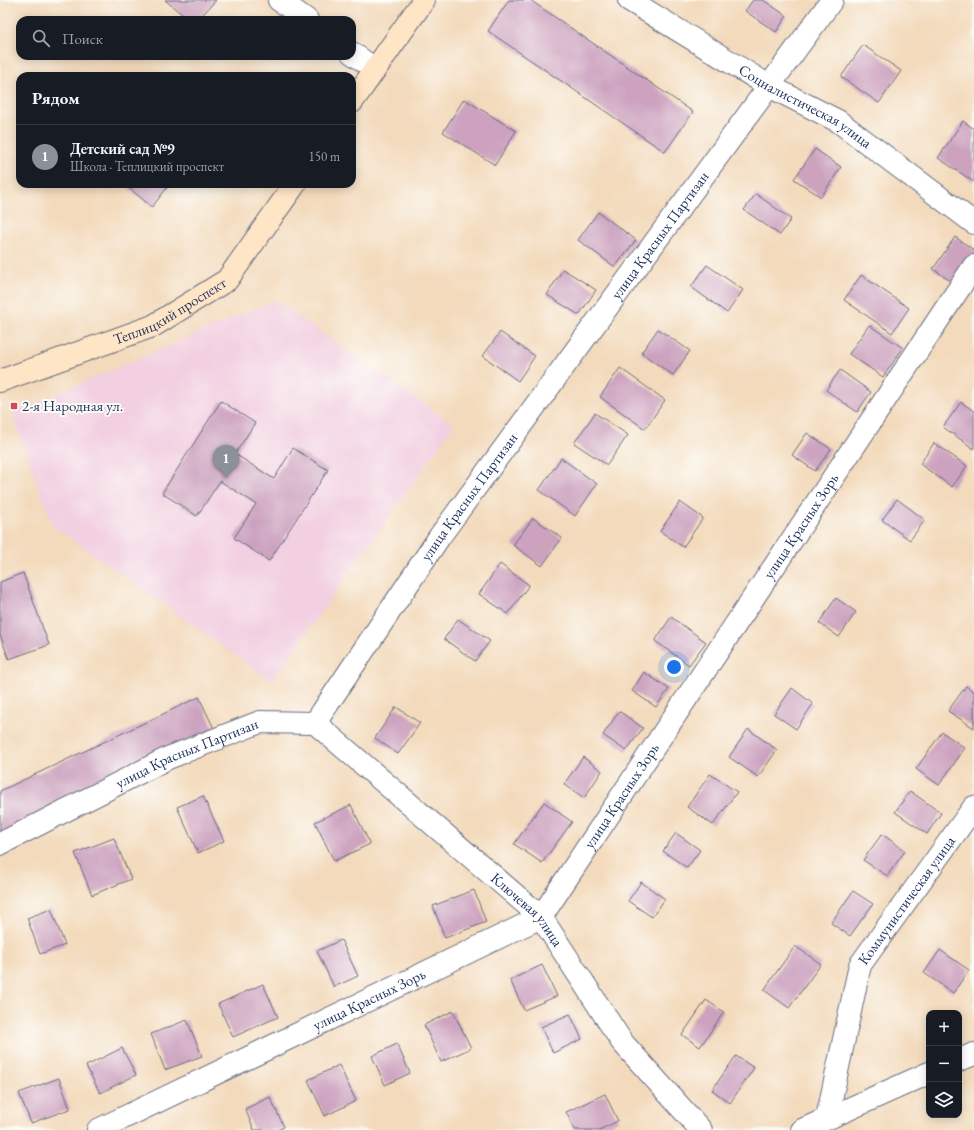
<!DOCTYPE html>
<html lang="ru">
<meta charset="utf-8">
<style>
:root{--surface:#171b24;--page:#20242c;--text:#f1f3f6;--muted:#9ea1a6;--line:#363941;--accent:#8c9099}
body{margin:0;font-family:"EB Garamond",serif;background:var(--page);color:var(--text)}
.controls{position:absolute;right:12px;bottom:12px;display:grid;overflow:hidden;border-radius:8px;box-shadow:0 2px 10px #0003}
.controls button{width:36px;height:36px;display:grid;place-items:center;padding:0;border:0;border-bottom:1px solid var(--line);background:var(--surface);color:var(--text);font:20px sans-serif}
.you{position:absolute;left:674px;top:667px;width:14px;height:14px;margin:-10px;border:3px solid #fff;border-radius:50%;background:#1a73e8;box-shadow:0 0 0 6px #1a73e833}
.badge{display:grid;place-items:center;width:26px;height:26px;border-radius:50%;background:var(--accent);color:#fff;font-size:13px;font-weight:700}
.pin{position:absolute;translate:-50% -33px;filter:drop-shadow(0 1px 2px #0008)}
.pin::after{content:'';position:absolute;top:21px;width:14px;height:12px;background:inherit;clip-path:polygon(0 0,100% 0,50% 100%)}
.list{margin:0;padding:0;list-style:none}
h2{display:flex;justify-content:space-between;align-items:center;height:52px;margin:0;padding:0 16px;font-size:17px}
h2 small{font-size:13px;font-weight:400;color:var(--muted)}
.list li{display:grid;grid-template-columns:26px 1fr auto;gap:12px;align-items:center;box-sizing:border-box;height:64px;padding:0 16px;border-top:1px solid var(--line)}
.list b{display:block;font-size:15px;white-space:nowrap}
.list p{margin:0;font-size:13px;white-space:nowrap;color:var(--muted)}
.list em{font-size:13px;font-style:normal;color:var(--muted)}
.icon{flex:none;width:22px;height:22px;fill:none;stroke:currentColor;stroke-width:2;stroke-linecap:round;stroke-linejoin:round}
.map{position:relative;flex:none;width:974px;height:1130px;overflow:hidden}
.search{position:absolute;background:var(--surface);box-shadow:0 2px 10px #0003;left:16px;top:16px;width:340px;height:44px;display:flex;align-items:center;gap:10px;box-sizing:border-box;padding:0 14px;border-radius:12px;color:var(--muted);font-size:15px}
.panel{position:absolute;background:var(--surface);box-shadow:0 2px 10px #0003;left:16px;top:72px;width:340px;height:116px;border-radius:12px}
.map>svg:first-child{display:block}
.built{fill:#f2cfe1}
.building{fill:#cca2bf}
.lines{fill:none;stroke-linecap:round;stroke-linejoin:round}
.minor-casing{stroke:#676b7f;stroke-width:24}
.secondary-casing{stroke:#676b7f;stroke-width:24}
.minor{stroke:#fff;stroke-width:22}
.secondary{stroke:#fee5c5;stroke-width:22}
.poi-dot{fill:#d1495b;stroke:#fdfcf7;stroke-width:1.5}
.labels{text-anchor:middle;stroke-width:4;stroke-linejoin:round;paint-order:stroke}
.street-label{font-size:15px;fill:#1b2f5e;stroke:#fdfcf7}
.poi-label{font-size:15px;fill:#1b2f5e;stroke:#fdfcf7;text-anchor:start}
</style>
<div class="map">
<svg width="974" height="1130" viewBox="0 0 974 1130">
<rect width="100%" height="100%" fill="#fdfcf7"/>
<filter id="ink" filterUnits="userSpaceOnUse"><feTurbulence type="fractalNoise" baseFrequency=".025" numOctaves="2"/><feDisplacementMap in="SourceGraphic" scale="8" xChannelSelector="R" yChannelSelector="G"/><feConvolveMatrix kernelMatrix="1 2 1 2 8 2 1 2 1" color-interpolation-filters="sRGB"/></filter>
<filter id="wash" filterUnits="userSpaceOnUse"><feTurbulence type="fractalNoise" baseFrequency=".012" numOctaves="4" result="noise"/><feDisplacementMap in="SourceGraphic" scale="16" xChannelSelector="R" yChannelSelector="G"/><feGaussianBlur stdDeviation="0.9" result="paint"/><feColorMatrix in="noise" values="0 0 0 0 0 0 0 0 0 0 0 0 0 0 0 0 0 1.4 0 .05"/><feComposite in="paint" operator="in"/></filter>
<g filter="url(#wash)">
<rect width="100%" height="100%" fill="#f3dabc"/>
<path class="built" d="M 275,300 L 454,425 L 272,681 L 53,526 L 12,413 Z"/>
<g id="blocks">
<path class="building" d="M 165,0 L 216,0 L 198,20 L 189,20 Z
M 509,0 L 530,0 L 693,112 L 665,152 L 488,31 Z
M 753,0 L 763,0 L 787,16 L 776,32 L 745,11 Z
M 863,45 L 901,71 L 879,103 L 841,77 Z
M 464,99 L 516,131 L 495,165 L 443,132 Z
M 963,121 L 974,129 L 974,182 L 938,158 Z
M 815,149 L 841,167 L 821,197 L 794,179 Z
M 124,184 L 170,184 L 152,207 Z
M 756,194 L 791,219 L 780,235 L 744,210 Z
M 598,212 L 636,240 L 615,267 L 578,240 Z
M 955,237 L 974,250 L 974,256 L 955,284 L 933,269 Z
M 707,265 L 743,290 L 727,313 L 691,287 Z
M 563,269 L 596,290 L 579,315 L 547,295 Z
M 861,275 L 909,308 L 892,333 L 844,300 Z
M 869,325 L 903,348 L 883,377 L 849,354 Z
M 658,329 L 690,351 L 673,375 L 641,353 Z
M 500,332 L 535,356 L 518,381 L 483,356 Z
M 620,368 L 665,400 L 645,429 L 600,397 Z
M 840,370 L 871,392 L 857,412 L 826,390 Z
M 221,401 L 255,423 L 235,454 L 274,479 L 293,448 L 328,470 L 269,561 L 234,538 L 256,504 L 220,481 L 197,516 L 162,493 Z
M 961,402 L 974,411 L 974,449 L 943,427 Z
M 595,413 L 628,435 L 607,465 L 574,443 Z
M 807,433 L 831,449 L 815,471 L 792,455 Z
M 934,443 L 967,466 L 952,487 L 920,464 Z
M 561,458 L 597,484 L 575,516 L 539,490 Z
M 897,499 L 925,520 L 910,540 L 882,520 Z
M 680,502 L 703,518 L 683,547 L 660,531 Z
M 533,518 L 562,538 L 542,566 L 513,545 Z
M 500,564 L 529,585 L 508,614 L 479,594 Z
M 23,573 L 49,645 L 9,659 L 0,635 L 0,582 Z
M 836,598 L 856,612 L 839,637 L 819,623 Z
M 671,617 L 706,642 L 689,665 L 655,641 Z
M 458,619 L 490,641 L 475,661 L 444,639 Z
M 644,672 L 669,689 L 656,707 L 632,691 Z
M 966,686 L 974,692 L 974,728 L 948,711 Z
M 792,688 L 813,704 L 796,729 L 774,714 Z
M 199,697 L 217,735 L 0,839 L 0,791 Z
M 396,707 L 420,723 L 398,754 L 375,738 Z
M 619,711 L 643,728 L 626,751 L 603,735 Z
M 748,729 L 777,750 L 758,777 L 729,757 Z
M 942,732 L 965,748 L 939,785 L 916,769 Z
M 583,757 L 602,771 L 584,798 L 564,784 Z
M 710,774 L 737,792 L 713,825 L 687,807 Z
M 910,791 L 941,813 L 927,834 L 895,812 Z
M 203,796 L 224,841 L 198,853 L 177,807 Z
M 544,802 L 572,822 L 542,863 L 514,844 Z
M 351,805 L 370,844 L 334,861 L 315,822 Z
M 676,833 L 700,850 L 687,868 L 663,851 Z
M 882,834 L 905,851 L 887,876 L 863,860 Z
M 114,838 L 131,879 L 92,895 L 75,853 Z
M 641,882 L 665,899 L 652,917 L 628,901 Z
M 474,890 L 486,922 L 445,938 L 433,906 Z
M 853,891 L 873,904 L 850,936 L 831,923 Z
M 51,909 L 65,945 L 40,954 L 27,918 Z
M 341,940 L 358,976 L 334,987 L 317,951 Z
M 795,946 L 821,964 L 789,1008 L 764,990 Z
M 940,950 L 969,970 L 953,993 L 924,973 Z
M 542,965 L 557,996 L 524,1010 L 510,980 Z
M 263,984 L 278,1017 L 233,1037 L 218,1004 Z
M 706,1000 L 724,1012 L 700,1047 L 682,1035 Z
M 453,1011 L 471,1048 L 441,1062 L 424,1025 Z
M 570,1014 L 582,1039 L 553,1053 L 541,1027 Z
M 187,1020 L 202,1056 L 165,1070 L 151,1034 Z
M 397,1044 L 410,1073 L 385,1085 L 372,1056 Z
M 122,1048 L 136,1075 L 100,1093 L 86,1066 Z
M 736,1056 L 754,1068 L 730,1103 L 712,1090 Z
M 339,1065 L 356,1101 L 325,1116 L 308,1080 Z
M 59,1078 L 70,1109 L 31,1123 L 19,1093 Z
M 605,1094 L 618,1121 L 599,1130 L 575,1130 L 566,1112 Z
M 270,1097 L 284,1127 L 277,1130 L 254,1130 L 245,1109 Z"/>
</g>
</g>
<g filter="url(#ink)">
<use href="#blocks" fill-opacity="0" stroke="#676b7f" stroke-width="1"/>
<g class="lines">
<g class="minor-casing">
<g id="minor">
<path d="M 279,0 L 307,20"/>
<path id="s1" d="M 629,0 L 769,86 L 838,121 L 974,223"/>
<path d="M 352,53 L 375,69"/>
<path id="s2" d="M 315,723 L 541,917 L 622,1042 L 701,1130"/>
<path id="s3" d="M 0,844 L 168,758 L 260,722 L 315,723 L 440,536 L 832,0"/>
<path d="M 959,1060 L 974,1054"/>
<path id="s4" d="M 827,1118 L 860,965 L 974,807"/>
<path id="s5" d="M 98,1130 L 541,917 L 974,266"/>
<path d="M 802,1130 L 929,1073"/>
</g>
</g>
<g class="secondary-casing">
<g id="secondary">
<path d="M 352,102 L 424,0"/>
<path id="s6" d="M 0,381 L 153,326 L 227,280 L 295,184"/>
</g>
</g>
<use href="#minor" class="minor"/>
<use href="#secondary" class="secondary"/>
</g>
</g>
<rect class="poi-dot" x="10" y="402" width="8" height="8" rx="2"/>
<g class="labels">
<g class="street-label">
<text dy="5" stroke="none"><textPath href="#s1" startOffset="206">Социалистическая улица</textPath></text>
<text dy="5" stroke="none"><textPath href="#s3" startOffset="940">улица Красных Партизан</textPath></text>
<text dy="5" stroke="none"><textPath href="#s6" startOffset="184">Теплицкий проспект</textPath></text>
<text dy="5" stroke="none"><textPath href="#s3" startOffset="616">улица Красных Партизан</textPath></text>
<text dy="5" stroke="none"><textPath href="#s5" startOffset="961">улица Красных Зорь</textPath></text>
<text dy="5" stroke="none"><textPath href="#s3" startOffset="208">улица Красных Партизан</textPath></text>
<text dy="5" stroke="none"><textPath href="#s5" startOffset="637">улица Красных Зорь</textPath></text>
<text dy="5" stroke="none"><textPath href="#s4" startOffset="236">Коммунистическая улица</textPath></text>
<text dy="5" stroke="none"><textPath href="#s2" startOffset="283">Ключевая улица</textPath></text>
<text dy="5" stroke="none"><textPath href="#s5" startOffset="301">улица Красных Зорь</textPath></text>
</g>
<g class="poi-label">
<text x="22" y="411">2-я Народная ул.</text>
</g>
</g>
</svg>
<div class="controls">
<button>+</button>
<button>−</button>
<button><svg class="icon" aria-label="layers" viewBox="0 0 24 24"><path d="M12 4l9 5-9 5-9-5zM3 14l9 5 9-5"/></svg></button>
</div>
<div class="you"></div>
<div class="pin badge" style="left:226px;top:478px">1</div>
<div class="search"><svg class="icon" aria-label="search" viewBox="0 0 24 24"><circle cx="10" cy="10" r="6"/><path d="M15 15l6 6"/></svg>Поиск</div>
<section class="panel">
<h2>Рядом<small></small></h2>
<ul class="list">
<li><span class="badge">1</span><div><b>Детский сад №9</b><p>Школа · Теплицкий проспект</p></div><em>150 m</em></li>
</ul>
</section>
</div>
